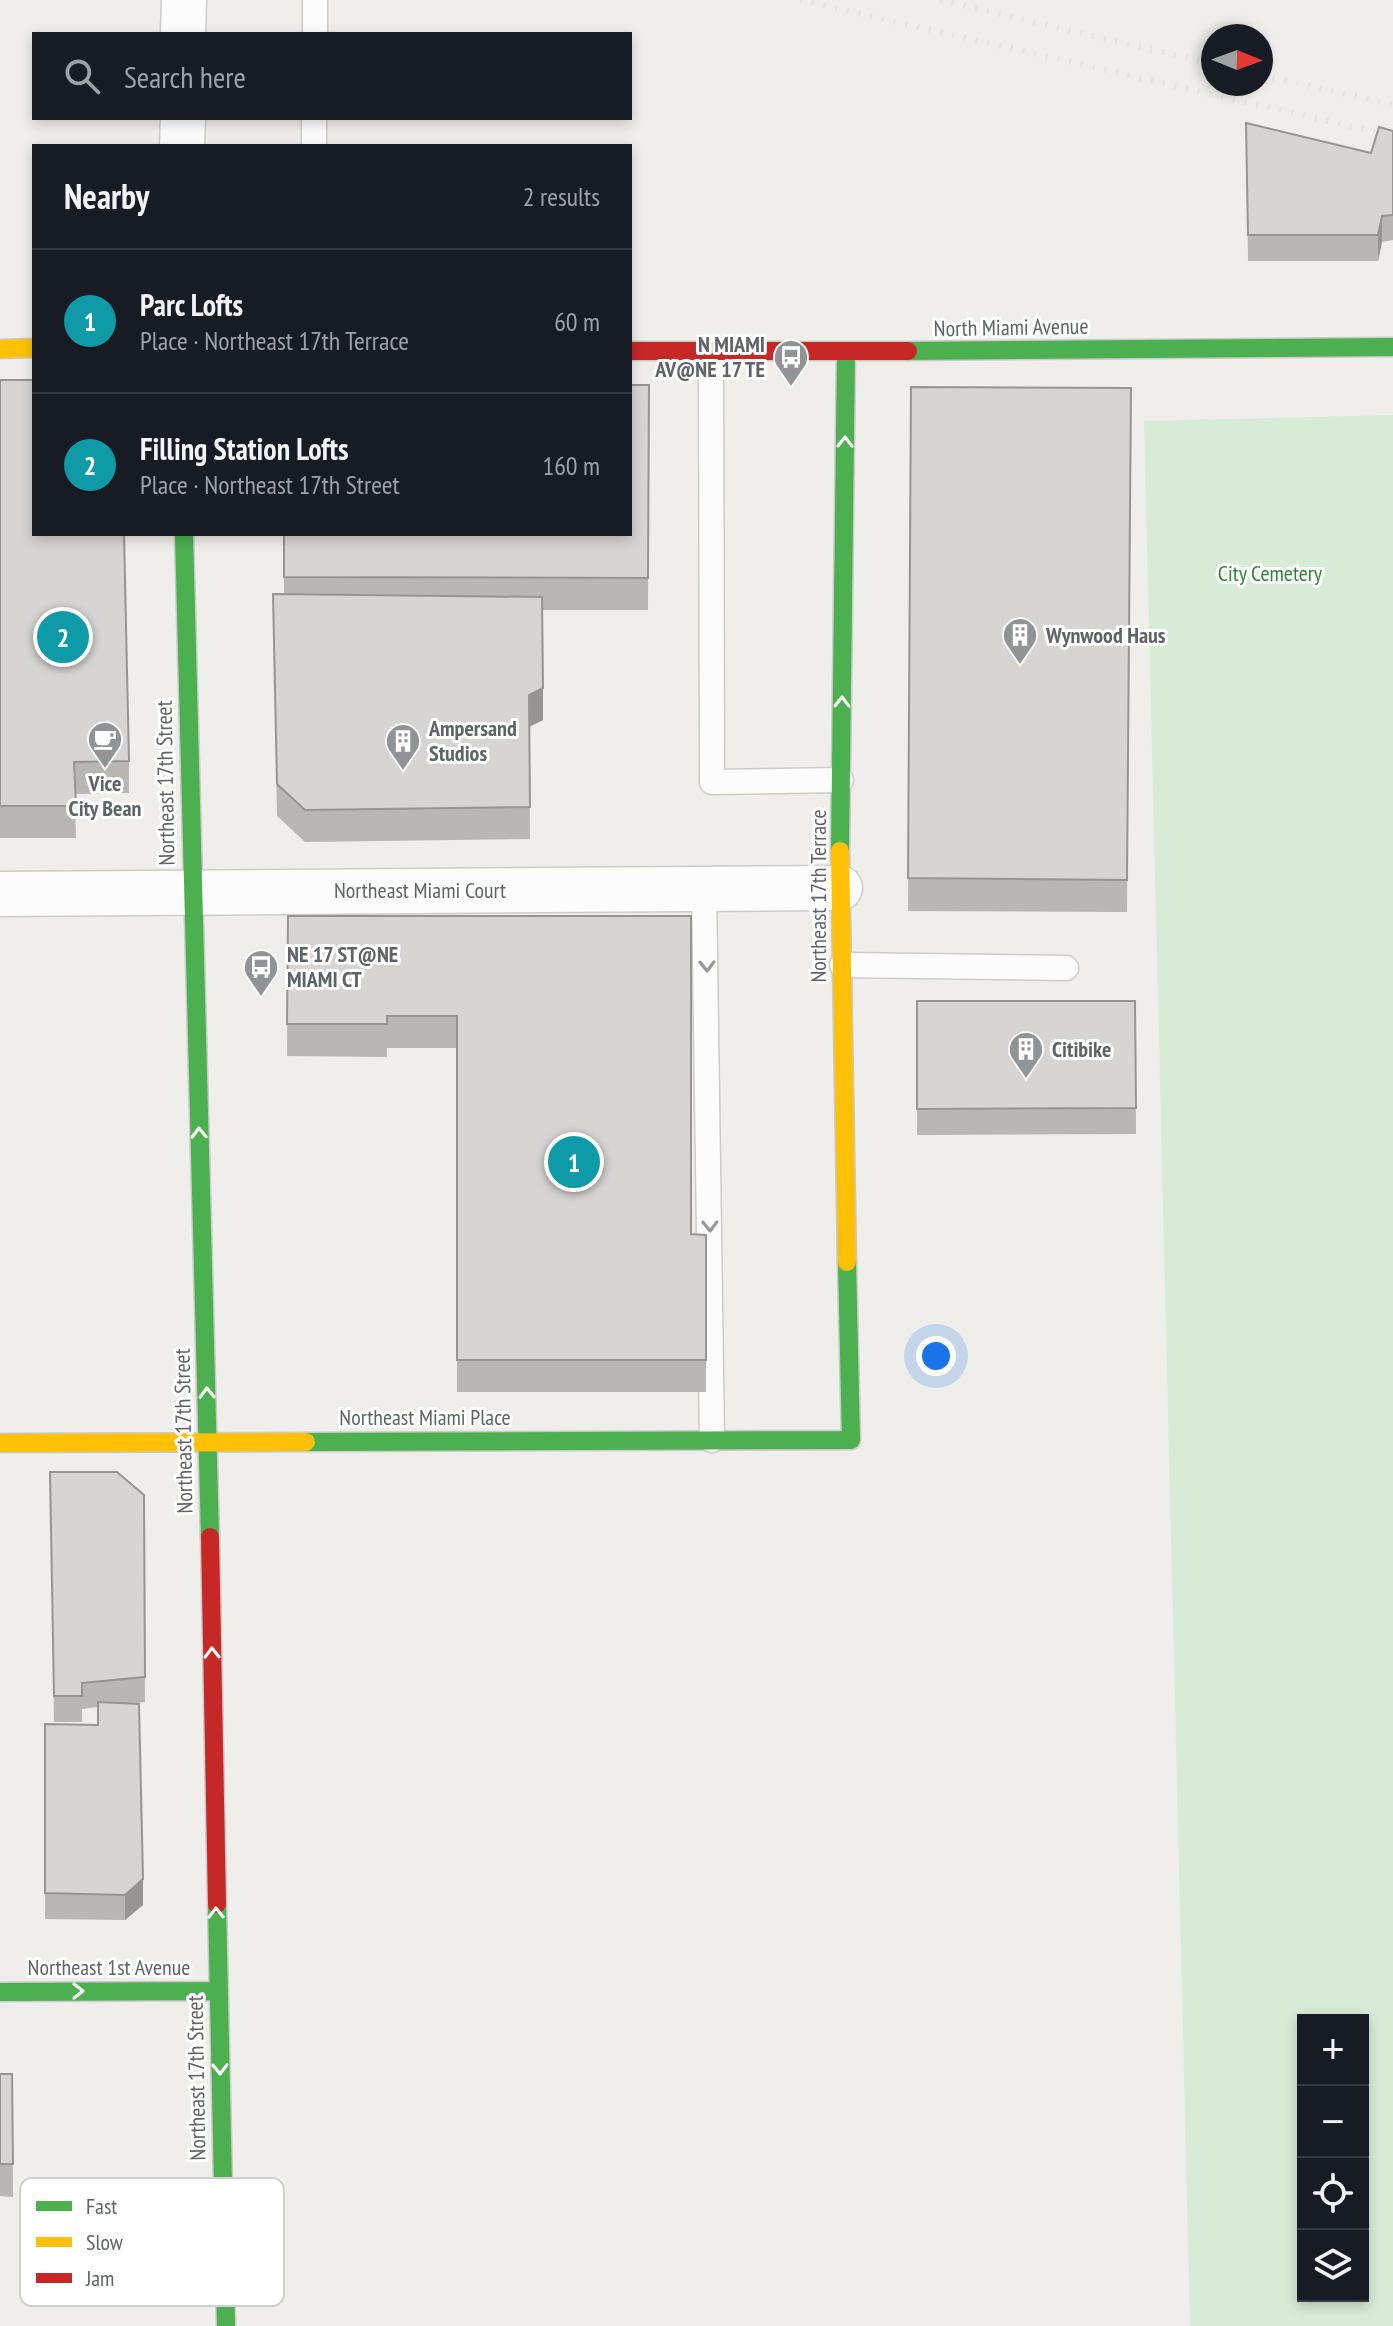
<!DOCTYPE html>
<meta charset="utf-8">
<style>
:root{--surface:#171b24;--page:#242831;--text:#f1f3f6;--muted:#9ea1a6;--line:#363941;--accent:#ea580c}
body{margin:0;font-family:"PT Sans Narrow",sans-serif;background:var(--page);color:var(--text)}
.controls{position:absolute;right:24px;bottom:24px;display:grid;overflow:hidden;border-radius:0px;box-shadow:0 4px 12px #0003}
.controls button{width:72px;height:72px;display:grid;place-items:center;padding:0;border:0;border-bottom:2px solid var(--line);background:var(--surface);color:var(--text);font:40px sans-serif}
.compass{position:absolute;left:1201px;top:24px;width:72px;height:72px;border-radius:50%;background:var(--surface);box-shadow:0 4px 12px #0003;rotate:91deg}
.you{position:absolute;left:936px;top:1356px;width:28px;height:28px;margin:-20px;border:6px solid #fff;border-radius:50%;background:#1a73e8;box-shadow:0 0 0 12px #1a73e833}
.badge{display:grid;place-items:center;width:52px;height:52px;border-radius:50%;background:var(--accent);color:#fff;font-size:26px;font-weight:700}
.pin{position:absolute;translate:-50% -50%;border:4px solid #fff;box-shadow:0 2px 8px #0006}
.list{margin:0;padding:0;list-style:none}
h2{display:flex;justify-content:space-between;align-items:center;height:104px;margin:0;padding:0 32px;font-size:34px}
h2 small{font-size:26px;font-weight:400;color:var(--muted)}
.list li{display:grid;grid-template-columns:52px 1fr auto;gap:24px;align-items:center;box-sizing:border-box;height:144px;padding:0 32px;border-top:2px solid var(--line)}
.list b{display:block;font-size:30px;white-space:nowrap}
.list p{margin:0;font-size:26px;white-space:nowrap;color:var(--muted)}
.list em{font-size:26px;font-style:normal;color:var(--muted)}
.icon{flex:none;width:44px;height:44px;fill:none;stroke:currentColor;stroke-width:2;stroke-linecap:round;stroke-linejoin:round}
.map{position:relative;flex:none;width:1393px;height:2326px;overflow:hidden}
.search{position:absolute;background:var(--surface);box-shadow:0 4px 12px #0003;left:32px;top:32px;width:600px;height:88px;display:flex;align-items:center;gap:20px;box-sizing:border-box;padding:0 28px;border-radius:0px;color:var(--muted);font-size:30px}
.panel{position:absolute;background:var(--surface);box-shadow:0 4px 12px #0003;left:32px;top:144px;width:600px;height:392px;border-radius:0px}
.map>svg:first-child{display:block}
.green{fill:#d8ebd6;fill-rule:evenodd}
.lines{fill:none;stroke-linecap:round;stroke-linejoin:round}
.lane-casing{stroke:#cbcccc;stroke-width:27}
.street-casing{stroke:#cbcccc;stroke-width:47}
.fast-casing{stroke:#cacacb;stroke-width:21}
.slow-casing{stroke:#cacacb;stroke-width:21}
.jam-casing{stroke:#cacacb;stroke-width:21}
.lane{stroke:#fdfcfc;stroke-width:24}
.street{stroke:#fdfcfc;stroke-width:44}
.fast{stroke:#4caf50;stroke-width:18}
.slow{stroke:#ffc107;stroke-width:18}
.jam{stroke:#c62828;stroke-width:18}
.rail{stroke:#e4e4e4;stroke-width:6;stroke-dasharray:2 10;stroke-linecap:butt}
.wall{fill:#b8b7b5}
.shaded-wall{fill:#969594}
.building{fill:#d6d5d3;stroke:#969594;stroke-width:2}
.oneway{stroke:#f6fbf6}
.oneway2{stroke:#96999c}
.labels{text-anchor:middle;stroke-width:6;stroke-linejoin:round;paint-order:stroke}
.street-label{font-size:22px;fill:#5f6368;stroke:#fff}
.poi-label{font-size:22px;font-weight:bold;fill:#5f6368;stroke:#fff;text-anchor:start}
.park-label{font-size:22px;fill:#348238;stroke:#fff}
.key{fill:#fff;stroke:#cfd0d2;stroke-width:2}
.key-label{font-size:22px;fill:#5f6368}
</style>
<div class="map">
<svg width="1393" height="2326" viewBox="0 0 1393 2326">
<rect width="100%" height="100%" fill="#efeeea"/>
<path class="green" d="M 1393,415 L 1393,2326 L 1190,2326 L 1144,421 ZM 1303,2020 L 1363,2020 L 1363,2296 L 1303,2296 Z"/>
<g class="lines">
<g class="lane-casing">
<path id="lane" d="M 315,34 L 315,0
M 314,146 L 314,118
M 711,352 L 712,782 L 841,780
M 704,888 L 712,1440
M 842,965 L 1066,968"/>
</g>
<g class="street-casing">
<path id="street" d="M 183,34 L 184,0
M 182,146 L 183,118
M 0,894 L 840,888"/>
</g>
<g class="fast-casing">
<path id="fast" d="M 908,351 L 1393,347
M 184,534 L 210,1537
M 840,851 L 846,352
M 306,1442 L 851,1440 L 847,1262
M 217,1904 L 226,2326
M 0,1992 L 218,1991"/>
</g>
<g class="slow-casing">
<path id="slow" d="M 0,349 L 34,348
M 840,851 L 847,1262
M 0,1443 L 306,1442"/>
</g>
<g class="jam-casing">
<path id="jam" d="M 630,351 L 908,351
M 210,1537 L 217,1904"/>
</g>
<use href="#lane" class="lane"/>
<use href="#street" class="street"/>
<use href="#fast" class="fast"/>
<use href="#slow" class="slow"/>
<use href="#jam" class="jam"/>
<path class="rail" d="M 800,0 L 1393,136
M 940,0 L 1213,64
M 1261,75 L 1393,105"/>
</g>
<path class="wall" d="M 1246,123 L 1371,153 L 1393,131 L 1393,240 L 1382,242 L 1378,261 L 1248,261 Z
M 0,380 L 129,761 L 129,793 L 75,794 L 76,838 L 0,838 Z
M 649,385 L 648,610 L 542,610 L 543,720 L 529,727 L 530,839 L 305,842 L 277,816 L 273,594 L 284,594 L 284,534 Z
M 911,387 L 1131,388 L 1127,912 L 908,911 Z
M 288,916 L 691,916 L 691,1234 L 706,1235 L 706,1392 L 457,1392 L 457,1048 L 387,1048 L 387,1057 L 287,1056 Z
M 917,1001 L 1135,1001 L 1136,1134 L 917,1135 Z
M 50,1472 L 144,1495 L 145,1702 L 129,1704 L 143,1905 L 125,1920 L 45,1919 L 45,1724 L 98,1725 L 98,1707 L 82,1709 L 82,1722 L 54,1722 Z
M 0,2074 L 12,2074 L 13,2197 L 0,2196 Z"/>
<path class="shaded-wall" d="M 1382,216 L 1382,242 L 1378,261 L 1378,235 Z
M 543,688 L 543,720 L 529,727 L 529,695 Z
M 143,1879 L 143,1905 L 125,1920 L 125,1895 Z"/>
<path class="building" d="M 1246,123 L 1371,153 L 1379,127 L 1393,131 L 1393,215 L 1382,216 L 1378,235 L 1248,235 Z
M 0,380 L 34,380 L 34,534 L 124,534 L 129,761 L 74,762 L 76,806 L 0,806 Z
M 630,385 L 649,385 L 648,578 L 284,577 L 284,534 L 630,534 Z
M 911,387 L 1131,388 L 1127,880 L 908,878 Z
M 273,594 L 542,597 L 543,688 L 529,695 L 530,807 L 305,810 L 277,784 Z
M 288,916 L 691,916 L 691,1234 L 706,1235 L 706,1360 L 457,1360 L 457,1016 L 387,1016 L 387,1024 L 287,1024 Z
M 917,1001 L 1135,1001 L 1136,1108 L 917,1109 Z
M 50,1472 L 117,1472 L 144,1495 L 145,1677 L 82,1683 L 82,1696 L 54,1696 Z
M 98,1702 L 139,1704 L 143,1879 L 125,1895 L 45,1893 L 45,1724 L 98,1725 Z
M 0,2074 L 12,2074 L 13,2164 L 0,2164 Z"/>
<defs><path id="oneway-chevron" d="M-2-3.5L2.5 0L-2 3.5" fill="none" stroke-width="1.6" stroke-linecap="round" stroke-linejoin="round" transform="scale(2)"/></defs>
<g class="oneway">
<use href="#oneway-chevron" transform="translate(845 442) rotate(-89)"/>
<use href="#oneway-chevron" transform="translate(842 702) rotate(-89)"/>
<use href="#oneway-chevron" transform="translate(199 1133) rotate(-92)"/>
<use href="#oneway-chevron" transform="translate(207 1393) rotate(-92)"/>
<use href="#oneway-chevron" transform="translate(212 1653) rotate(-91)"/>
<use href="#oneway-chevron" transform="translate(216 1913) rotate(-91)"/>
<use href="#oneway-chevron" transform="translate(78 1991)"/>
<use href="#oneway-chevron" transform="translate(220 2069) rotate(89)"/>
</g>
<g class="oneway2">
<use href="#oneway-chevron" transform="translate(707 966) rotate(89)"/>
<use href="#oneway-chevron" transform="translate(710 1226) rotate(89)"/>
</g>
<defs>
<g id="bus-pin" transform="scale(1.8)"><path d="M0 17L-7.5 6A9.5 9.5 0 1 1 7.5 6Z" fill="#919496" stroke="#fff"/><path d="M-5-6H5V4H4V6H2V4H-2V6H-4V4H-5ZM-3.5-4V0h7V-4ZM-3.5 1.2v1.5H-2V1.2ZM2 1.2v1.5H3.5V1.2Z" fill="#fff"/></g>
<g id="building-pin" transform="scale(1.8)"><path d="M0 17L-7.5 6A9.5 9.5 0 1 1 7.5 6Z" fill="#919496" stroke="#fff"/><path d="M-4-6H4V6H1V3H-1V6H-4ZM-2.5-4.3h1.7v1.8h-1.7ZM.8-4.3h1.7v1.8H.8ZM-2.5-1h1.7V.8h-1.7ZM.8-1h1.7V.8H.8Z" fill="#fff"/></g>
<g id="cafe-pin" transform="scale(1.8)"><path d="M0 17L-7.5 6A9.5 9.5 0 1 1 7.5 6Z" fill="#919496" stroke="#fff"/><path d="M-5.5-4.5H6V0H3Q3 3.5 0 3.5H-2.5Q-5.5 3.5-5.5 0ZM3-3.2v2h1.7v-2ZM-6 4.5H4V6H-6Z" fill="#fff"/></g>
</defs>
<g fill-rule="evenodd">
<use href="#bus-pin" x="791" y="357"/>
<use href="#building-pin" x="1020" y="635"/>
<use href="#cafe-pin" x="105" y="739"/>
<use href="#building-pin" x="403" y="741"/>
<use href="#bus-pin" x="261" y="967"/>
<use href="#building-pin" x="1026" y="1049"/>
</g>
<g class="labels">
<g class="street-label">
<text transform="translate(1011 327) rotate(-1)" y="8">North Miami Avenue</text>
<text transform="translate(165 783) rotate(-91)" y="8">Northeast 17th Street</text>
<text x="420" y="898">Northeast Miami Court</text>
<text transform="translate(818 896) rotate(-90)" y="8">Northeast 17th Terrace</text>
<text x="425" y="1425">Northeast Miami Place</text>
<text transform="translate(183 1431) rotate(-91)" y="8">Northeast 17th Street</text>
<text x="109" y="1975">Northeast 1st Avenue</text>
<text transform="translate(196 2078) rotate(-91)" y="8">Northeast 17th Street</text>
</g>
<g class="poi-label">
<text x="765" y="352" text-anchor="end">N MIAMI<tspan x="765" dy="25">AV@NE 17 TE</tspan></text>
<text x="1046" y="643">Wynwood Haus</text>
<text x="429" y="736">Ampersand<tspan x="429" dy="25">Studios</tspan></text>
<text x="105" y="791" text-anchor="middle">Vice<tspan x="105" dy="25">City Bean</tspan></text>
<text x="287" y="962">NE 17 ST@NE<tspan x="287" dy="25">MIAMI CT</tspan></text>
<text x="1052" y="1057">Citibike</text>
</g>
<g class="park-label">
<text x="1270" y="581">City Cemetery</text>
</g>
</g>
<rect x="20" y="2178" width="264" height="128" rx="12" class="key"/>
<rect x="36" y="2201" width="36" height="10" fill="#4caf50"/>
<rect x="36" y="2237" width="36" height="10" fill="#ffc107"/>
<rect x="36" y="2273" width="36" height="10" fill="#c62828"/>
<g class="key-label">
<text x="86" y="2214">Fast</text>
<text x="86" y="2250">Slow</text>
<text x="86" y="2286">Jam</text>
</g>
</svg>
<div class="controls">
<button>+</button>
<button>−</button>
<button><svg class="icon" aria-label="locate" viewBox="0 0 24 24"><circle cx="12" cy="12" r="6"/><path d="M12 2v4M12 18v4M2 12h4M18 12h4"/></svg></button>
<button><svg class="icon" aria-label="layers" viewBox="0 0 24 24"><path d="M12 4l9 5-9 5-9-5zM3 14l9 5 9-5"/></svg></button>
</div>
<svg class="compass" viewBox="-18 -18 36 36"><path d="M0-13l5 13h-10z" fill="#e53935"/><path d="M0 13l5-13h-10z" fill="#9ea1a6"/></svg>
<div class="you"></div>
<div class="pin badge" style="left:574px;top:1162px;background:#0f9aa8">1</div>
<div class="pin badge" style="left:63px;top:637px;background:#0f9aa8">2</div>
<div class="search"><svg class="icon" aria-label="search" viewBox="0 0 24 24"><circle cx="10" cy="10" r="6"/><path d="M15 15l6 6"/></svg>Search here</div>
<section class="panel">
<h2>Nearby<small>2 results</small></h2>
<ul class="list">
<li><span class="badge" style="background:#0f9aa8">1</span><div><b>Parc Lofts</b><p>Place · Northeast 17th Terrace</p></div><em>60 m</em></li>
<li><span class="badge" style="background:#0f9aa8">2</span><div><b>Filling Station Lofts</b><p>Place · Northeast 17th Street</p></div><em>160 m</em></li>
</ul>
</section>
</div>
